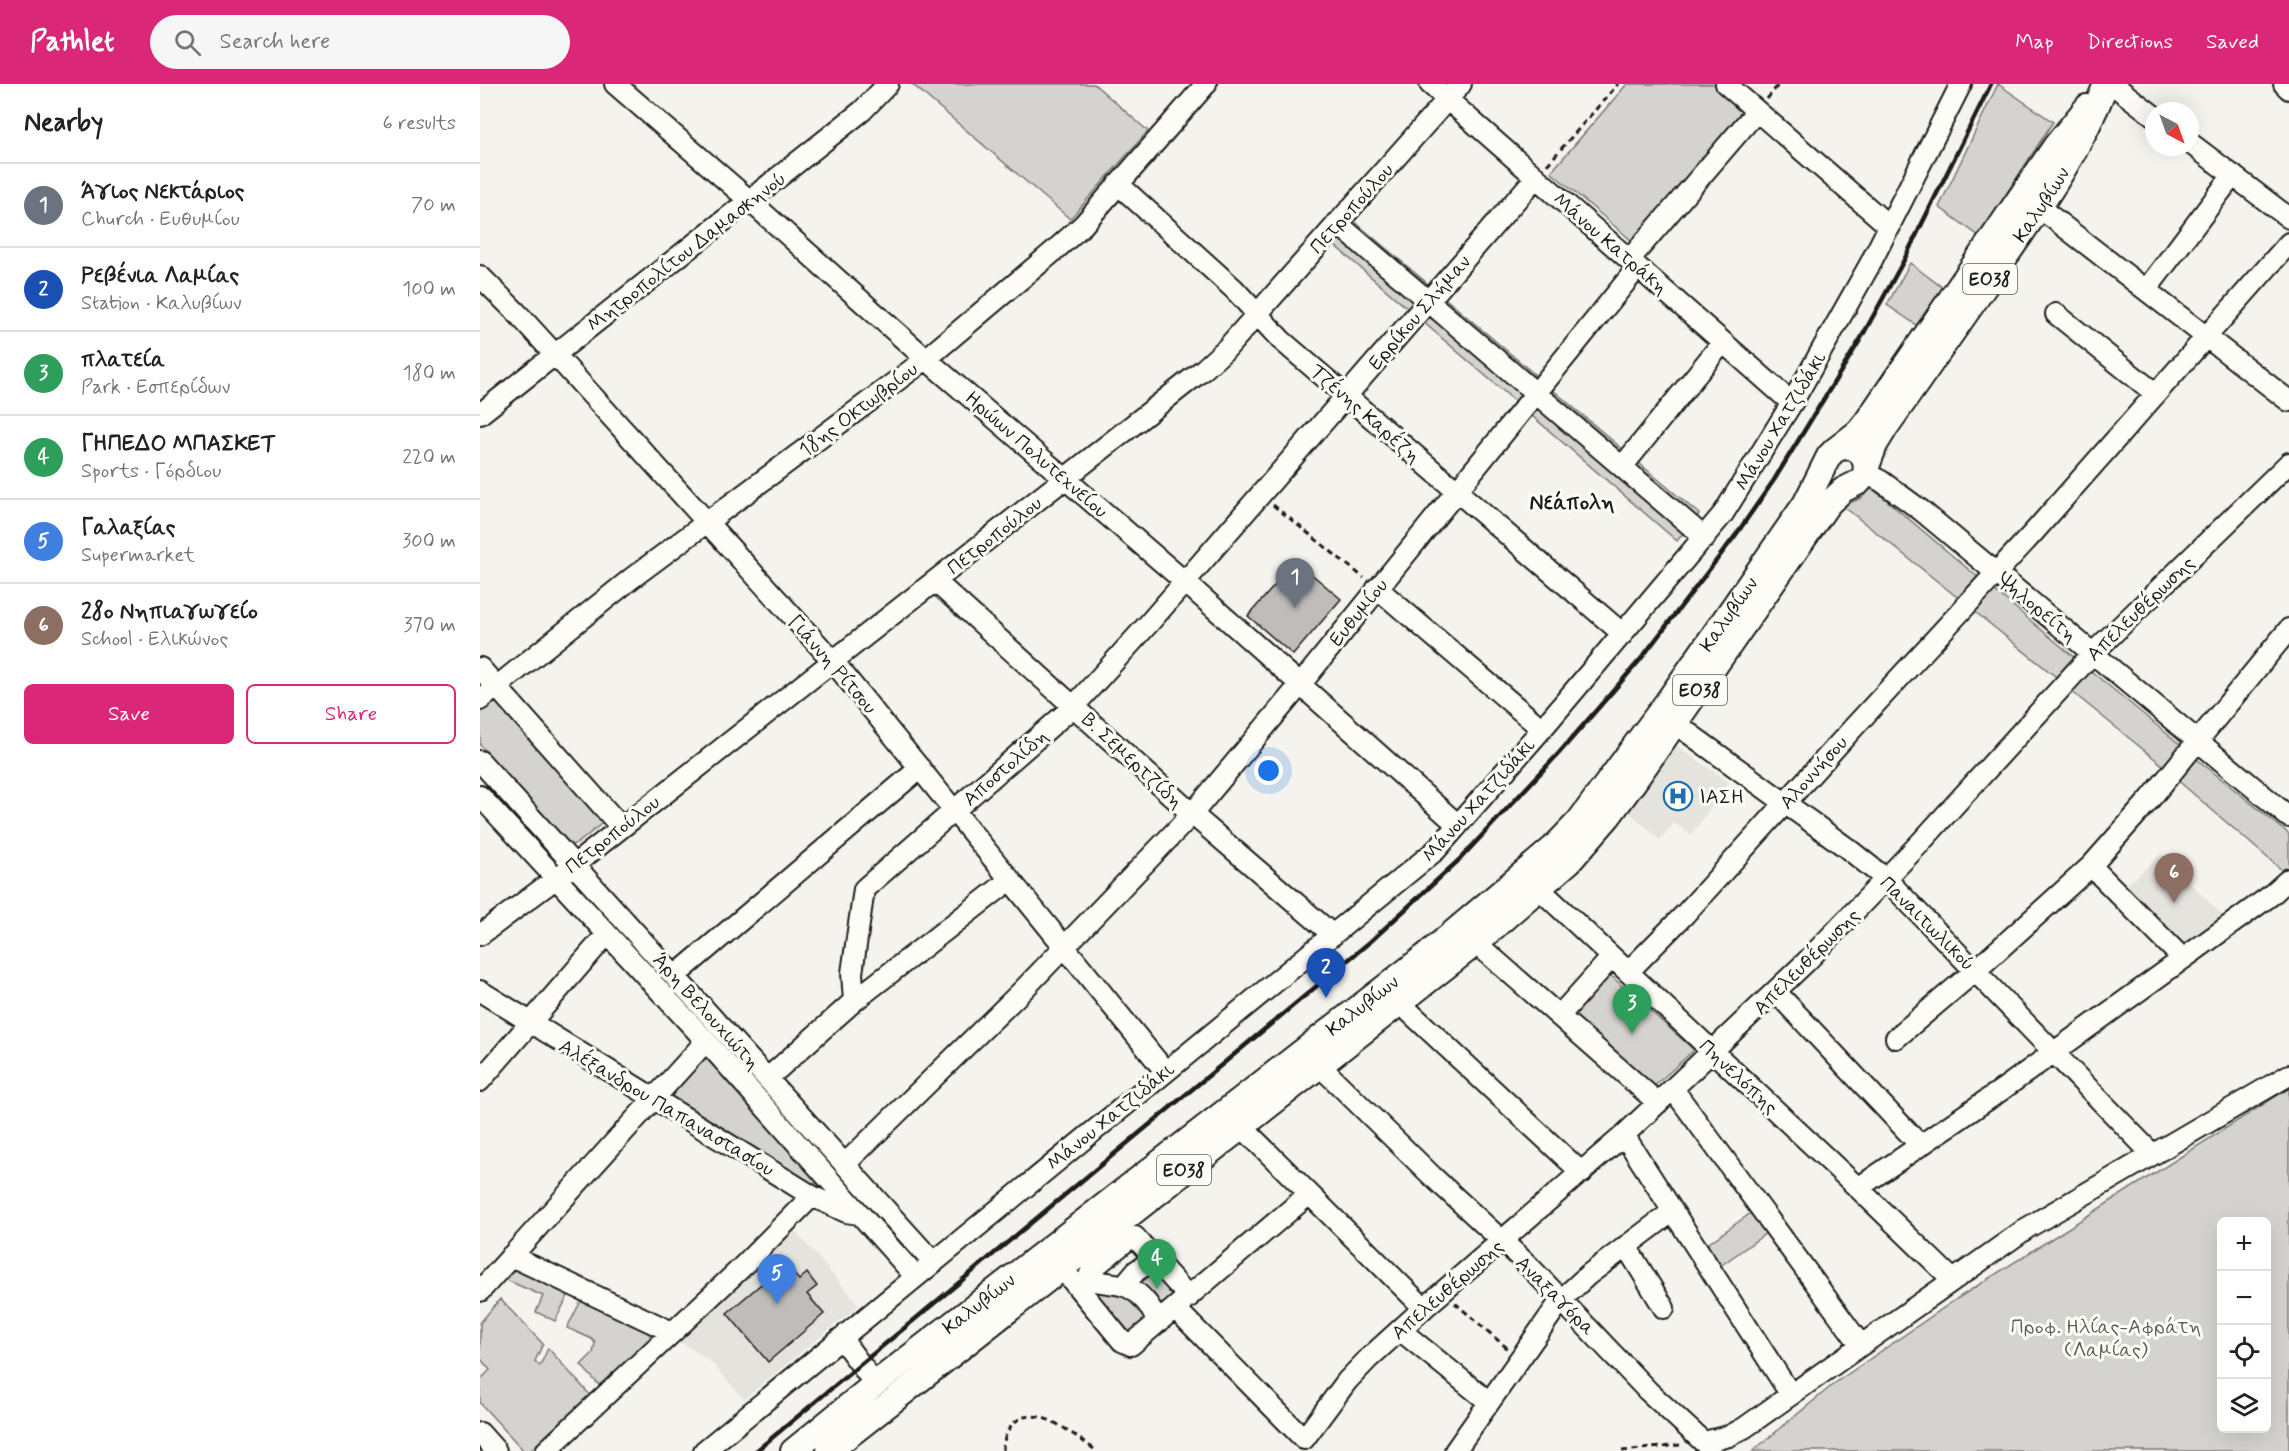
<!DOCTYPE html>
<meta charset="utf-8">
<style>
:root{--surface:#fff;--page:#f6f6f6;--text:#222;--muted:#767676;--line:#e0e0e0;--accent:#db2777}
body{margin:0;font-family:Mynerve,sans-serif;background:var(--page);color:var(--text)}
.controls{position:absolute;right:18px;bottom:18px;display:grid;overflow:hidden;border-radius:9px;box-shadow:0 6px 24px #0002}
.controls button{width:54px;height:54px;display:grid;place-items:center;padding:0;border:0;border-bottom:2px solid var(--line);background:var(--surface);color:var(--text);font:30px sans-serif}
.compass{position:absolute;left:1665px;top:18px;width:54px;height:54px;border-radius:50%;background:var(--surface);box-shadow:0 6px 24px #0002;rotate:139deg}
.you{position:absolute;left:789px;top:687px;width:21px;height:21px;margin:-15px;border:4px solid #fff;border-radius:50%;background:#1a73e8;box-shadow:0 0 0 9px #1a73e833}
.badge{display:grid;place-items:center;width:39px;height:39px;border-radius:50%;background:var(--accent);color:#fff;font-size:20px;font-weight:700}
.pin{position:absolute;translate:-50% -50px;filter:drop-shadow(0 2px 3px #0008)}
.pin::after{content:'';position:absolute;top:32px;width:21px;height:18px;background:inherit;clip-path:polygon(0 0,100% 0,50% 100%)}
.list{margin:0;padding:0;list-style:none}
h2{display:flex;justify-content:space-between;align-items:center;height:78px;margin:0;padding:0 24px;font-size:26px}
h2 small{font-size:20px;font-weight:400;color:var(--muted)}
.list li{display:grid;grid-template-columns:39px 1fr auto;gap:18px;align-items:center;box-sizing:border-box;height:84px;padding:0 24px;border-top:2px solid var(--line)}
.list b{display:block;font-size:22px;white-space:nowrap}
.list p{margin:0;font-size:20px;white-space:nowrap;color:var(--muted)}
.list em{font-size:20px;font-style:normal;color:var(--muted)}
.actions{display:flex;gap:12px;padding:18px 24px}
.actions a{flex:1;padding:14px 0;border:2px solid var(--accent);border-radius:9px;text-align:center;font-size:21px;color:var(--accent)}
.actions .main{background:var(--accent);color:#fff}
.icon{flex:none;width:33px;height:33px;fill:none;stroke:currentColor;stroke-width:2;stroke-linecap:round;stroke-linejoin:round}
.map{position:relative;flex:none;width:1809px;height:1367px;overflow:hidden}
header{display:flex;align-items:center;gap:36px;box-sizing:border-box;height:84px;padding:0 30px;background:var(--accent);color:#fff}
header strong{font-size:28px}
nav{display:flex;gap:33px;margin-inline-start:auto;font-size:21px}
.search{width:420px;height:54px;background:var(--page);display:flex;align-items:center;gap:15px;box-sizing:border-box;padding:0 21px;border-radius:33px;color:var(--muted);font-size:22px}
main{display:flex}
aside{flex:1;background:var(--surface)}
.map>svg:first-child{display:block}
.built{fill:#e4e3de}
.green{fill:#d4d3cf;stroke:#787876;stroke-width:1.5;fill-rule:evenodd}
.building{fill:#bebdba;stroke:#1c1c1c;stroke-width:1.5}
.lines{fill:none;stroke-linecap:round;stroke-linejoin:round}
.minor-casing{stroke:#1c1c1c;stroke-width:24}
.major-casing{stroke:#1c1c1c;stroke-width:28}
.path{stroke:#1c1c1c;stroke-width:3;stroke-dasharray:6 4.5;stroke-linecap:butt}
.minor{stroke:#fdfcf7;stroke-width:20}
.major{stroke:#fdfcf7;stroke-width:24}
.rail{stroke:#1c1c1c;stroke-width:4.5}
.labels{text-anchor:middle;stroke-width:6;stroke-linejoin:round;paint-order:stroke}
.shield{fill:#fdfcf7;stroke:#605f5e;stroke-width:1.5}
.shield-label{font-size:18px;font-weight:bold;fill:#1c1c1c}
.street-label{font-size:20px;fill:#1c1c1c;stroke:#fdfcf7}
.poi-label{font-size:20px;fill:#1c1c1c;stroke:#fdfcf7;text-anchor:start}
.park-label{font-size:20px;fill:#5c5c5b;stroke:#fdfcf7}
.neighbourhood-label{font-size:21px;font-weight:bold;fill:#1c1c1c;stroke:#fdfcf7}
</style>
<header>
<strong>Pathlet</strong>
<div class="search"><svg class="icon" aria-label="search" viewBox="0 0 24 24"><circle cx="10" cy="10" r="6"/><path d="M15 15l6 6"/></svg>Search here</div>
<nav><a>Map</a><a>Directions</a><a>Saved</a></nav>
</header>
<main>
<aside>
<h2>Nearby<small>6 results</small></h2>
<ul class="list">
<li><span class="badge" style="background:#6b7280">1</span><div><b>Άγιος Νεκτάριος</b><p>Church · Ευθυμίου</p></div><em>70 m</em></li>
<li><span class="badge" style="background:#1a4fb4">2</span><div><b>Ρεβένια Λαμίας</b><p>Station · Καλυβίων</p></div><em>100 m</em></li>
<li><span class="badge" style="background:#2e9e5b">3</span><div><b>πλατεία</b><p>Park · Εσπερίδων</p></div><em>180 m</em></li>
<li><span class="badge" style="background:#2e9e5b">4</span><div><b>ΓΗΠΕΔΟ ΜΠΑΣΚΕΤ</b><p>Sports · Γόρδιου</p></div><em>220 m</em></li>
<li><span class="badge" style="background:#3f7fe0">5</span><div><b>Γαλαξίας</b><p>Supermarket</p></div><em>300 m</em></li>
<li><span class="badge" style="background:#8d6e63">6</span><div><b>28ο Νηπιαγωγείο</b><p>School · Ελικώνος</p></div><em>370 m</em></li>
</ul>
<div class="actions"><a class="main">Save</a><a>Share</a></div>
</aside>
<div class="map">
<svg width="1809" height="1367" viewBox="0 0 1809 1367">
<rect width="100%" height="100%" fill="#f4f3ee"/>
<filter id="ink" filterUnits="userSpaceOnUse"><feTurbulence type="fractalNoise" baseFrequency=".0167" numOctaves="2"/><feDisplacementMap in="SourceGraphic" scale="12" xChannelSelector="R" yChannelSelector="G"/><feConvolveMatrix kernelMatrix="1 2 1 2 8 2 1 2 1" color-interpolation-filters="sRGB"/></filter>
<g filter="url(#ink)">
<path class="built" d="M 1194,660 L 1249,698 L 1211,751 L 1194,739 L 1180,756 L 1147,726 Z
M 1681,770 L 1744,833 L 1703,865 L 1643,805 Z
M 312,1143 L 379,1221 L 264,1315 L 229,1276 L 195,1255 Z"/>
<path class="green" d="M 432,0 L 614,0 L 668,47 L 590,135 Z
M 1147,0 L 1235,0 L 1264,25 L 1152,157 L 1071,88 Z
M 1518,0 L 1573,38 L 1499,152 L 1459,123 Z
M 868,132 L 1219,430 L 1197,457 L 847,155 Z
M 1430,179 L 1463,204 L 1438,242 L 1407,221 Z
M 1392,404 L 1500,495 L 1482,517 L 1363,422 L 1381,414 Z
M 1514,506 L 1594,573 L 1576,593 L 1494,527 Z
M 1611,587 L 1703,663 L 1686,684 L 1591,607 Z
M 17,612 L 126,736 L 98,759 L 91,761 L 0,661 L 0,627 Z
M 1712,671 L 1809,750 L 1809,783 L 1804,788 L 1695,694 Z
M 1129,890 L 1214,966 L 1171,1005 L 1088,934 Z
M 223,968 L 338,1097 L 333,1103 L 184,1012 Z
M 1809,1004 L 1809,1367 L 1273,1367 L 1355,1299 L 1478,1214 ZM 1742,1138 L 1786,1138 L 1786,1344 L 1742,1344 Z
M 1275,1126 L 1289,1147 L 1236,1185 L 1222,1164 Z
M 35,1182 L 90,1208 L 75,1237 L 56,1228 L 63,1212 L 24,1195 Z
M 674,1188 L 701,1210 L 680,1228 L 660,1200 Z
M 617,1204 L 640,1209 L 641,1212 L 646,1210 L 664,1226 L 663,1232 L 669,1236 L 649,1253 L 612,1206 Z
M 103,1213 L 168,1244 L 171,1255 L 120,1302 L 101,1281 L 113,1269 L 115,1259 L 112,1255 L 87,1244 Z
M 20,1215 L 63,1260 L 55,1277 L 60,1282 L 68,1264 L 110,1311 L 50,1367 L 44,1367 L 0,1319 L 0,1296 L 10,1286 L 0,1274 L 0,1239 Z"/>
<path class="building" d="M 816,477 L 861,515 L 813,571 L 768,532 Z
M 305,1180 L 319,1196 L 327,1189 L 337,1202 L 327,1210 L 344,1230 L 288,1278 L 247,1229 Z"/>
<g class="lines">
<g class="minor-casing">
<path id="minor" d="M 135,0 L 270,117 L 446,275 L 705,498 L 978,741
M 950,0 L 1312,319
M 1246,0 L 1410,143
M 1632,0 L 1674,32
M 1804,0 L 1809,5
M 1710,59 L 1809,134
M 638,100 L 754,205 L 801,256 L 1143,550
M 1560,124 L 1809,317
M 857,139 L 1225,454
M 1150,175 L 1276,28
M 0,192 L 39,231 L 352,576 L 685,987
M 1666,206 L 1753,91
M 1576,230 L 1676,310
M 0,330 L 382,27 L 408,0
M 1142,383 L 1243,258
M 1385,389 L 1401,397 L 1442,427 L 1809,733
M 456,498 L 712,730 L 853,851
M 897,504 L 1062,645
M 0,584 L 141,743
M 0,616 L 152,494 L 446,275 L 574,167 L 603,141 L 726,0
M 1196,640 L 1367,764 L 1406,795 L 1672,1070
M 0,677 L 453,1178
M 0,712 L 226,957 L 435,1192
M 1611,782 L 1703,875
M 1048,794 L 1378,1104 L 1473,1196
M 0,851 L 94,781 L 724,285 L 747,264 L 981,0
M 996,859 L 1178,1019
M 1148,888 L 1205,830 L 1374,643 L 1554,448 L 1809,159
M 195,892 L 440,684
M 0,907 L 332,1112 L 366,1128 L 379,1130
M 1296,908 L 1440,1061
M 374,917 L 372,889 L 384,805 L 594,622 L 670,538 L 1056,93
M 921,920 L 1102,1089
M 1080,931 L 1132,873
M 1416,954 L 1495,887 L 1611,782 L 1671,714 L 1809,545
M 840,982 L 952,1092 L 1048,1181 L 1168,1307 L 1232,1366
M 288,994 L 374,917 L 530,796
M 0,997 L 127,850
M 1193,1005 L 1380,1260
M 761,1042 L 944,1224
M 1144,1051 L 1311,1311
M 365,1080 L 543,906 L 712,730 L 820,601 L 1158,183
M 1378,1104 L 1523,1005 L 1790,812 L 1809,795
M 1146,1162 L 1184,1224
M 31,1172 L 192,1248
M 581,1183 L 642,1257 L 651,1261 L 828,1111
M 645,1200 L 656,1187 L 675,1175
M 0,1207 L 226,957
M 695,1224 L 824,1355 L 867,1297 L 889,1274 L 944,1224 L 1144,1051 L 1326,878 L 1441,758 L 1612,570 L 1809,379
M 679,1238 C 673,1232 672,1224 666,1218 C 648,1196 636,1202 611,1196 L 609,1192 L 612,1185 L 650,1154 L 655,1153 L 709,1213
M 920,1246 L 1009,1318
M 361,1254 L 395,1300
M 0,1349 L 16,1367
M 1224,1358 L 1249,1352 L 1264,1344 L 1547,1144 L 1809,991
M 66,1367 L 259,1186 L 332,1112
M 224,1367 L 956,766 L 1062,645 L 1243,430 L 1312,319 L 1389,182 L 1481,0
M 975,1367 L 1082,1215 L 1108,1191 L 1193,1127"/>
</g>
<g class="major-casing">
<g id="major">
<path d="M 1355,366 L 1378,348 L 1387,337 L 1576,61 L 1607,23"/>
<path id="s1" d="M 1386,385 L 1395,361 L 1406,343 C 1443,290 1480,238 1517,185 C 1558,126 1600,68 1626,0"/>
<path id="s2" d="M 313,1367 L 395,1300 L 949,869 L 1073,764 L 1099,737 L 1187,618 L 1325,420 L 1349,372 L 1355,366 L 1363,363 L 1374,364 L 1381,369 L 1385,377 L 1386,385 L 1384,392 L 1379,398 L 1363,406 L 1348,420 L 1154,698 L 1129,732 L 1090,777 L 996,859 L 349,1367"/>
</g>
</g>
<path class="path" d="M 1287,15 L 1299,0
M 1067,81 L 1138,0
M 793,421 L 884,494
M 975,1219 L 1027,1264
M 523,1367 C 523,1356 527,1345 535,1338 C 558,1318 597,1354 617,1367
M 1142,1367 L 1200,1361"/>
<use href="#minor" class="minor"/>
<use href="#major" class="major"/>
<path class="rail" d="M 276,1367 L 891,857 L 980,775 L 1079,669 L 1160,576 L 1255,452 L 1294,396 L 1380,256 L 1424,176 L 1511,0"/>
</g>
</g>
<defs>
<g id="hospital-ring" transform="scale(1.5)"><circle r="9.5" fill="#fdfcf7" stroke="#1f6fb2" stroke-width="1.5"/><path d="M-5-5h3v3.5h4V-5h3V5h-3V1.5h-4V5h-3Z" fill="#1f6fb2"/></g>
</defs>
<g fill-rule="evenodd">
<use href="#hospital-ring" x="1198" y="712"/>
</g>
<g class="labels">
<g class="shield">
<rect x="1483" y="180" width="54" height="30" rx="4.5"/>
<rect x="1193" y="591" width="54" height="30" rx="4.5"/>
<rect x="677" y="1071" width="54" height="30" rx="4.5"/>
</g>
<g class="shield-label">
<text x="1510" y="201">ΕΟ38</text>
<text x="1220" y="612">ΕΟ38</text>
<text x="704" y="1092">ΕΟ38</text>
</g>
<g class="street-label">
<text dy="7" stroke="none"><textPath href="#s1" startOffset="318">Καλυβίων</textPath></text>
<text transform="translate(871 124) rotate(-48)" y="7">Πετροπούλου</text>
<text transform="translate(1131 159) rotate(41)" y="7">Μάνου Κατράκη</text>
<text transform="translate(206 167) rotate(-38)" y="7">Μητροπολίτου Δαμασκηνού</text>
<text transform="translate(939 228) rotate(-49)" y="7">Ερρίκου Σλήμαν</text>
<text transform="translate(378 325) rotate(-37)" y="7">18ης Οκτωβρίου</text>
<text transform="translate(886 329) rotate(41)" y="7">Τζένης Καρέζη</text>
<text transform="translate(1300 337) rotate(-59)" y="7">Μάνου Χατζιδάκι</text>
<text transform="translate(557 370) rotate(41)" y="7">Ηρώων Πολυτεχνείου</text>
<text transform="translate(514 451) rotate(-38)" y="7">Πετροπούλου</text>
<text transform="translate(1558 523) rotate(40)" y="7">Ψηλορείτη</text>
<text transform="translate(1660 524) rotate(-44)" y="7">Απελευθέρωσης</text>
<text transform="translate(878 528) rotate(-51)" y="7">Ευθυμίου</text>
<text dy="7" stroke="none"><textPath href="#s2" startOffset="1263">Καλυβίων</textPath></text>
<text transform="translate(353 580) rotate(49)" y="7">Γιάννη Ρίτσου</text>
<text transform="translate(653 676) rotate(43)" y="7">Β. Σεμερτζίδη</text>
<text transform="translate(525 683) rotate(-41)" y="7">Αποστολίδη</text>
<text transform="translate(1333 688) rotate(-48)" y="7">Αλοννήσου</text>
<text transform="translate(998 716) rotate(-48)" y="7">Μάνου Χατζιδάκι</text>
<text transform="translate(132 750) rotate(-38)" y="7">Πετροπούλου</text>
<text transform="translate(1448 839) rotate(45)" y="7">Παναιτωλικού</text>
<text transform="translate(1326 877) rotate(-45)" y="7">Απελευθέρωσης</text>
<text dy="7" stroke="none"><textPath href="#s2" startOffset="723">Καλυβίων</textPath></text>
<text transform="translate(227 927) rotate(48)" y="7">Άρη Βελουχιώτη</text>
<text transform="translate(1259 992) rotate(43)" y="7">Πηνελόπης</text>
<text transform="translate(187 1023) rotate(31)" y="7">Αλέξανδρου Παπαναστασίου</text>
<text transform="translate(630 1032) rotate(-39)" y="7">Μάνου Χατζιδάκι</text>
<text transform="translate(967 1205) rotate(-41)" y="7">Απελευθέρωσης</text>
<text transform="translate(1076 1211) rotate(45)" y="7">Αναξαγόρα</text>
<text dy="7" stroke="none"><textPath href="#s2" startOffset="237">Καλυβίων</textPath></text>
</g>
<g class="poi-label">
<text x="1219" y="719">ΙΑΣΗ</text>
</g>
<g class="park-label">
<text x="1626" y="1249">Προφ. Ηλίας-Αφράτη<tspan x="1626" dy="23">(Λαμίας)</tspan></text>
</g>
<g class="neighbourhood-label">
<text x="1092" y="425">Νεάπολη</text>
</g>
</g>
</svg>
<div class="controls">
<button>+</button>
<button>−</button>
<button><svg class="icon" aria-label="locate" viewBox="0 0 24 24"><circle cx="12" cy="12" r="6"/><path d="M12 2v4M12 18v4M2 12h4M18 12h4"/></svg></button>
<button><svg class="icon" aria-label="layers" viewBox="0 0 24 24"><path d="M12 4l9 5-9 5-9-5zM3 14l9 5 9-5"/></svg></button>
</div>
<svg class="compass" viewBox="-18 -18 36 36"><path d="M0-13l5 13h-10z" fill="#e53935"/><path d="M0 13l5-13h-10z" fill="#767676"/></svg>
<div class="you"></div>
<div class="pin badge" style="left:815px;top:524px;background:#6b7280">1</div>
<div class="pin badge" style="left:846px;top:914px;background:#1a4fb4">2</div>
<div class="pin badge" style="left:1152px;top:950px;background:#2e9e5b">3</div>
<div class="pin badge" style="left:677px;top:1205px;background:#2e9e5b">4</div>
<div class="pin badge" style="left:297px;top:1220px;background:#3f7fe0">5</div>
<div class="pin badge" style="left:1694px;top:819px;background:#8d6e63">6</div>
</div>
</main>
